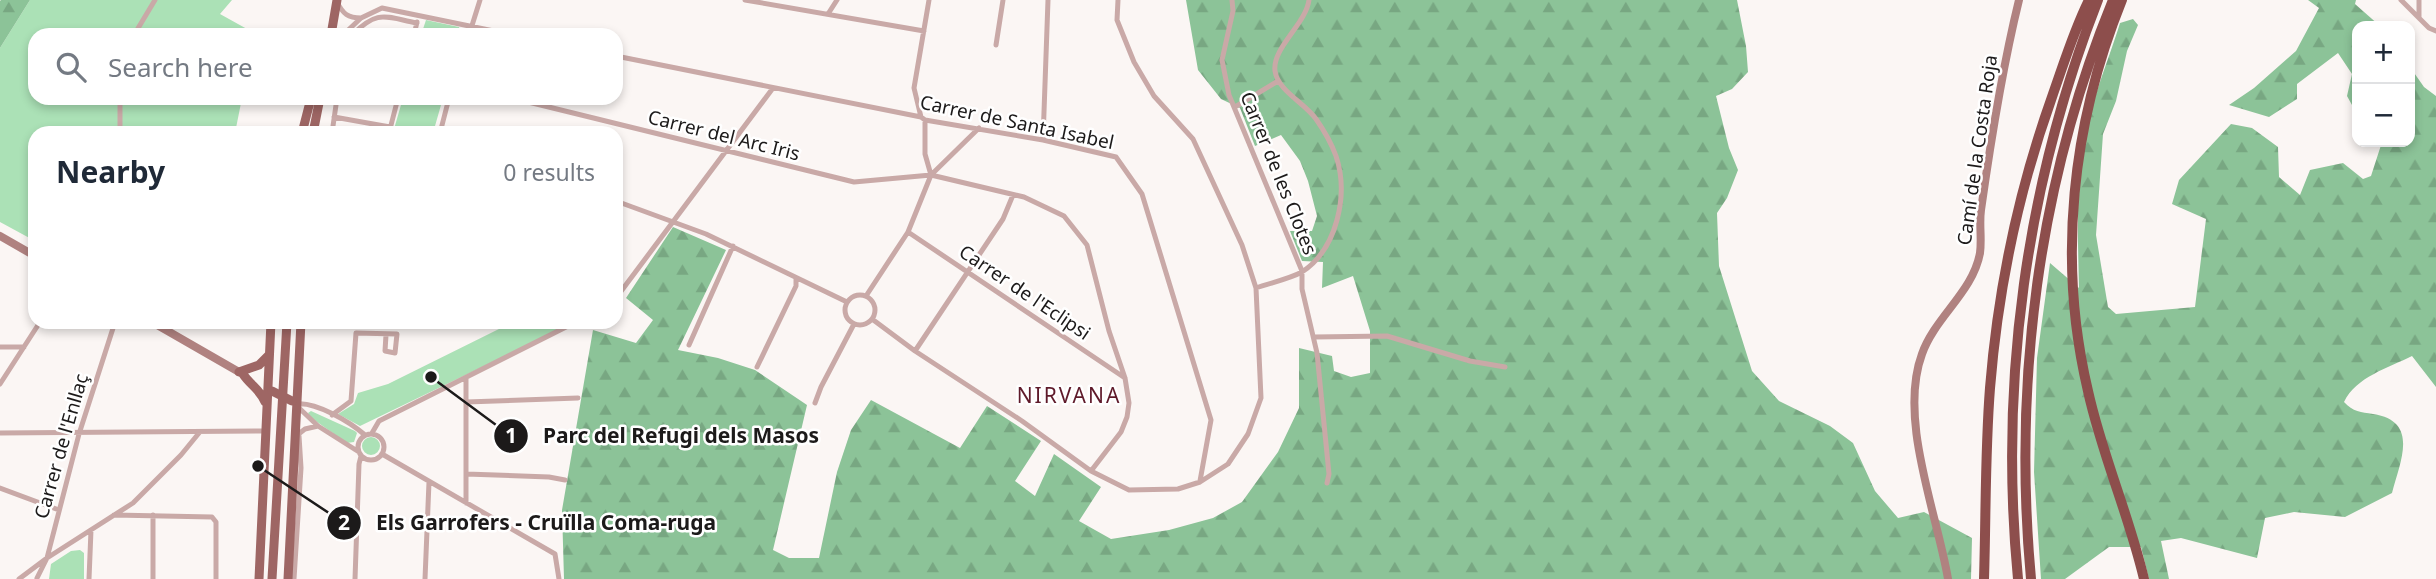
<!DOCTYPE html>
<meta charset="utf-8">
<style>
:root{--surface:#fff;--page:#f2f2f3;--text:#1f2937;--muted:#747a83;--line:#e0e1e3}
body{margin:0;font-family:"Noto Sans",sans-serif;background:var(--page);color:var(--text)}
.controls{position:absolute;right:21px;top:21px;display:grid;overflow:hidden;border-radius:14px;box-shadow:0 4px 10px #0003}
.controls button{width:63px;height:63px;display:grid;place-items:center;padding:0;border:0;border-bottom:2px solid var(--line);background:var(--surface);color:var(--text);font:35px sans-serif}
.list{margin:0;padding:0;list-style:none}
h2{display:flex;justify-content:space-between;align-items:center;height:91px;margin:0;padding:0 28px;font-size:30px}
h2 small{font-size:23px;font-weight:400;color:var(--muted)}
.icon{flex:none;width:38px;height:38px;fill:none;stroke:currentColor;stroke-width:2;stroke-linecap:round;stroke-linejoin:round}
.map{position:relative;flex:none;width:2436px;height:579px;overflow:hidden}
.search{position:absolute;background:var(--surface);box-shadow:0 4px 10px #0003;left:28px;top:28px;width:595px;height:77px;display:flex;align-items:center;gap:18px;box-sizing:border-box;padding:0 24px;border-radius:21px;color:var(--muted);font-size:26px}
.panel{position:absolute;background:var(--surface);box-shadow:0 4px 10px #0003;left:28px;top:126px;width:595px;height:203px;border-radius:21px}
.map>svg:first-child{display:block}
.green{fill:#abe1b6}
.forest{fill:url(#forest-firs)}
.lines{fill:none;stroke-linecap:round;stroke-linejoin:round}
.street{stroke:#c9a9a7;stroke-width:5}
.secondary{stroke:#b08280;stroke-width:8}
.primary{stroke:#9e6664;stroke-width:9}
.highway{stroke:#8d4e4c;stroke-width:10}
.primary-bridge{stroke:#9e6664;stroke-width:9}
.labels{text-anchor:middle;stroke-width:5;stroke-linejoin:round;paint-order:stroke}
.street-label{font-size:19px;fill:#1c1a1a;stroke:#fff}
.neighbourhood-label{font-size:21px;letter-spacing:2px;fill:#5f1a2a;stroke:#fff}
.leader{fill:none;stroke:#1c1a1a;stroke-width:2.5}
.callout-dot{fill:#1c1a1a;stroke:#fff;stroke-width:2.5}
.mark-label{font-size:21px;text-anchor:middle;font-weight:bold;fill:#fff}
.callout-label{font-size:21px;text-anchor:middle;font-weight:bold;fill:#1c1a1a;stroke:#fff;stroke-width:5;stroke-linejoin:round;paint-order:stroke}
</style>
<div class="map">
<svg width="2436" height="579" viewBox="0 0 2436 579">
<defs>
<pattern id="forest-firs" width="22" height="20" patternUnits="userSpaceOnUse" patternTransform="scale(1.75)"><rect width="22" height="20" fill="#8cc398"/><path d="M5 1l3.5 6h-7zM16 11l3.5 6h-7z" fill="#78a782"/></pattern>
</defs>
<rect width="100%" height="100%" fill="#fbf6f4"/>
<path class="green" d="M 30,0 L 232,0 L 220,14 L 258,35 L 35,35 L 35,98 L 242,98 L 235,133 L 35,133 L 35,241 L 0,222 L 0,48 Z
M 426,20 L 459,27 L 461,35 L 421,35 Z
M 403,98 L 443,98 L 433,133 L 406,133 L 394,129 Z
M 513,322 L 544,322 L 565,327 L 360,426 L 338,414 L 354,404 L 358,393 L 388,384 Z
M 311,411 L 355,431 L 357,433 L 354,442 L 347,443 L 310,417 L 308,413 Z
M362 446a9 9 0 1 1 18 0a9 9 0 1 1-18 0Z
M 80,550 L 84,553 L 84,579 L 49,579 L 51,564 L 71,551 Z"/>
<path class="forest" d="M 1,0 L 30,0 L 0,48 L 0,1 Z
M 1186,0 L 1737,0 L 1746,46 L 1748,72 L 1732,89 L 1716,96 L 1729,148 L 1738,170 L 1727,198 L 1717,213 L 1719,266 L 1752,371 L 1779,401 L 1830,426 L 1853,443 L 1875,491 L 1898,518 L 1924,512 L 1972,538 L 1971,579 L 564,579 L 562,510 L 593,330 L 636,343 L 653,320 L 626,298 L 673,227 L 726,250 L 678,350 L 718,358 L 755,370 L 807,405 L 773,550 L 789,558 L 819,558 L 837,472 L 851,430 L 871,400 L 960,448 L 987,406 L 1041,441 L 1015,481 L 1035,496 L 1054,454 L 1101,487 L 1079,521 L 1111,539 L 1169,530 L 1213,518 L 1242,502 L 1278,452 L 1299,408 L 1299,348 L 1332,356 L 1334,371 L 1351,377 L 1370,373 L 1370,331 L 1353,276 L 1322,288 L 1323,262 L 1302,261 L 1290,231 L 1312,231 L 1317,216 L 1308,181 L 1300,161 L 1281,135 L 1255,146 L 1240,108 L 1221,99 L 1198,70 Z
M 2308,0 L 2356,0 L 2355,4 L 2380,26 L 2357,26 L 2357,114 L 2347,96 L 2352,74 L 2338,53 L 2297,84 L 2297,99 L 2269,117 L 2229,105 L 2254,88 L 2296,51 L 2319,8 Z
M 2133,19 L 2138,25 L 2127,51 L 2116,101 L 2103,134 L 2096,235 L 2108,307 L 2116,314 L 2195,307 L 2206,219 L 2172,204 L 2179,180 L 2231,124 L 2252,128 L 2278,147 L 2279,177 L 2300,195 L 2310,170 L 2343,163 L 2363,179 L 2371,176 L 2382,142 L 2410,142 L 2410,67 L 2424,87 L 2436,96 L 2436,387 L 2412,356 C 2388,368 2356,377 2344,402 C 2353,412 2361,412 2373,414 C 2420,421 2400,462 2392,493 L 2345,517 L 2294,512 L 2265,518 L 2257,558 L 2181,538 L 2161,541 L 2169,579 L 2149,579 L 2141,547 L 2109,547 L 2065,579 L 2041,579 L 2034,472 L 2037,358 L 2050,263 L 2079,288 C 2078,243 2076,198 2082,153 C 2088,108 2107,65 2120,23 Z"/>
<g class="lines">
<path class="street" d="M 745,0 L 924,31
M 1232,0 L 1233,11 L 1222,60 L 1229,95 L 1302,271 L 1302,289 L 1317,353 L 1329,474 L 1327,483
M 2401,0 L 2429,28 L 2436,31
M 337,2 C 343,14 348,18 361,18
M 828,14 L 837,0
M 2419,18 L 2419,0
M 134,35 L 155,0
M 343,35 L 361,18 L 382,8 L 513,35
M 352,35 C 378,9 385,17 417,23
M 414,35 L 417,22
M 469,35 L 480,0
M 996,45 L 1003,0
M 616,56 L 921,117 L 925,120 L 1043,140 L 1116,157 L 1142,194 L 1211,420 L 1200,481
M 512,98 L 854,182 L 931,175 L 1024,197 L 1064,216 L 1087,245 L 1109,331 L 1125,378 L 1129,403 L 1127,417 L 1121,432 L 1091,471
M 1235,107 L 1278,81
M 334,117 L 390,127
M 921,117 L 914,88 L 929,0
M 925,120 L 925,154 L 931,175
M 333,128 L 361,133
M 120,133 L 120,98
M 332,133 L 337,98
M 389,133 L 398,98
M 440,133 L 449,98
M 1043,140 L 1048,0
M 616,201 L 706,234 L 847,302
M 908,232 L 1125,378
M 1256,288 C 1270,283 1289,279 1302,272 C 1337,249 1349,195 1336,156 C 1332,145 1323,129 1316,119 C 1305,103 1278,91 1275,71 C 1272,48 1306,24 1309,0
M845 310a15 15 0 1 1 30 0a15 15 0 1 1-30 0Z
M 866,296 L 908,232 L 931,175 L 979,128
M 616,298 L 773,88
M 872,319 L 915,351 L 1022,421 L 1091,471 L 1129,490 L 1178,489 L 1200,482 L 1228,464 L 1248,434 L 1261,398 L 1256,288 L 1242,245 L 1193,139 L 1154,96 L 1134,62 L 1117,20 L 1118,0
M 1314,337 L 1387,336 L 1470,361 L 1505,367
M 689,345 L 733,246
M 0,347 L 24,347
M 915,351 L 1003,219 L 1013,195
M 757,367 L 796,286 L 796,278
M 0,384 L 40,322
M 466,402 L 578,398
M 815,403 L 821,387 L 854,324
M 296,404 C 315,401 350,422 365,435
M 298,407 L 318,426 L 359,452
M 332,415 L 351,401 L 356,333 L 397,334 L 395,353 L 385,351 L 386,335
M 0,433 L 265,431
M 372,433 L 379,421 L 576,322
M358 447a13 13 0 1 1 26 0a13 13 0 1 1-26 0Z
M 296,436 L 305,429 L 318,426
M 382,454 L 555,554 L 559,579
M 466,474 L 549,477 L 565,480
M 0,488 L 59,510
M 466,503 L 466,378
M 114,515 L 212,517 L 216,522 L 216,579
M 37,578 L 47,558 L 79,434 L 115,322
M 19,579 L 47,558 L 133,503 L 181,455 L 199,433
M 89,579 L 91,530
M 153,579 L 153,515
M 294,579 L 301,468 L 299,436
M 355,579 L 359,464 L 361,456
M 425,579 L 429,482"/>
<path class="secondary" d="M 0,236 L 35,256
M 152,322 L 239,372
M 1948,579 C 1937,513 1898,419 1922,354 C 1935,317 1973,292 1980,253 C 1982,239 1979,224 1981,210 C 1991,139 2002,69 2019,0"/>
<path class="primary" d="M 331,35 L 337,0
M 302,133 L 311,98
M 313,133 L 320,98
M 239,372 L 259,365 L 269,355
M 243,374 C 250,385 260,389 265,402
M 259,579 L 271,322
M 272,579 L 287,322
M 288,579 L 301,322"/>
<path class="highway" d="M 2122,0 C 2072,124 2057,260 2088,391 C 2102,455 2129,515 2144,579
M 1984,579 C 1986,515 1985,452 1990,388 C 1998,288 2019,189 2053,94 C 2064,63 2074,30 2089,0
M 2018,579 C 1999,382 2026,184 2098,0
M 2031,579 C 2013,383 2038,183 2113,0"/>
<path class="primary-bridge" d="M 272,391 L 292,401"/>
</g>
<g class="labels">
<g class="street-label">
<text transform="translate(1017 122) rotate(12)" y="7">Carrer de Santa Isabel</text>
<text transform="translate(724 135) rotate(14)" y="7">Carrer del Arc Iris</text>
<text transform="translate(1977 150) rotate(-82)" y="7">Camí de la Costa Roja</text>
<text transform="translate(1279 173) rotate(68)" y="7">Carrer de les Clotes</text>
<text transform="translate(1025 292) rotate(34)" y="7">Carrer de l'Eclipsi</text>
<text transform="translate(61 446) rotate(-74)" y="7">Carrer de l'Enllaç</text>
</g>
<g class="neighbourhood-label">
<text x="1069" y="403">NIRVANA</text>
</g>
</g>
<path class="leader" d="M431 377L511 436M258 466L344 523"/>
<g class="callout-dot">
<circle cx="431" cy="377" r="7"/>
<circle cx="258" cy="466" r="7"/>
<circle cx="511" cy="436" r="18"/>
<circle cx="344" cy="523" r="18"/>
</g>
<g class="mark-label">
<text x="511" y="443">1</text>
<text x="344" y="530">2</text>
</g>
<g class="callout-label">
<text x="681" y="443">Parc del Refugi dels Masos</text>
<text x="546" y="530">Els Garrofers - Cruïlla Coma-ruga</text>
</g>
</svg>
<div class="controls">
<button>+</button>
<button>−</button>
</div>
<div class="search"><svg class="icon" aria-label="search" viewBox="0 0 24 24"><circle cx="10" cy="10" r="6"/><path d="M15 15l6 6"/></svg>Search here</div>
<section class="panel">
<h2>Nearby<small>0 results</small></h2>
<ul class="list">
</ul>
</section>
</div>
